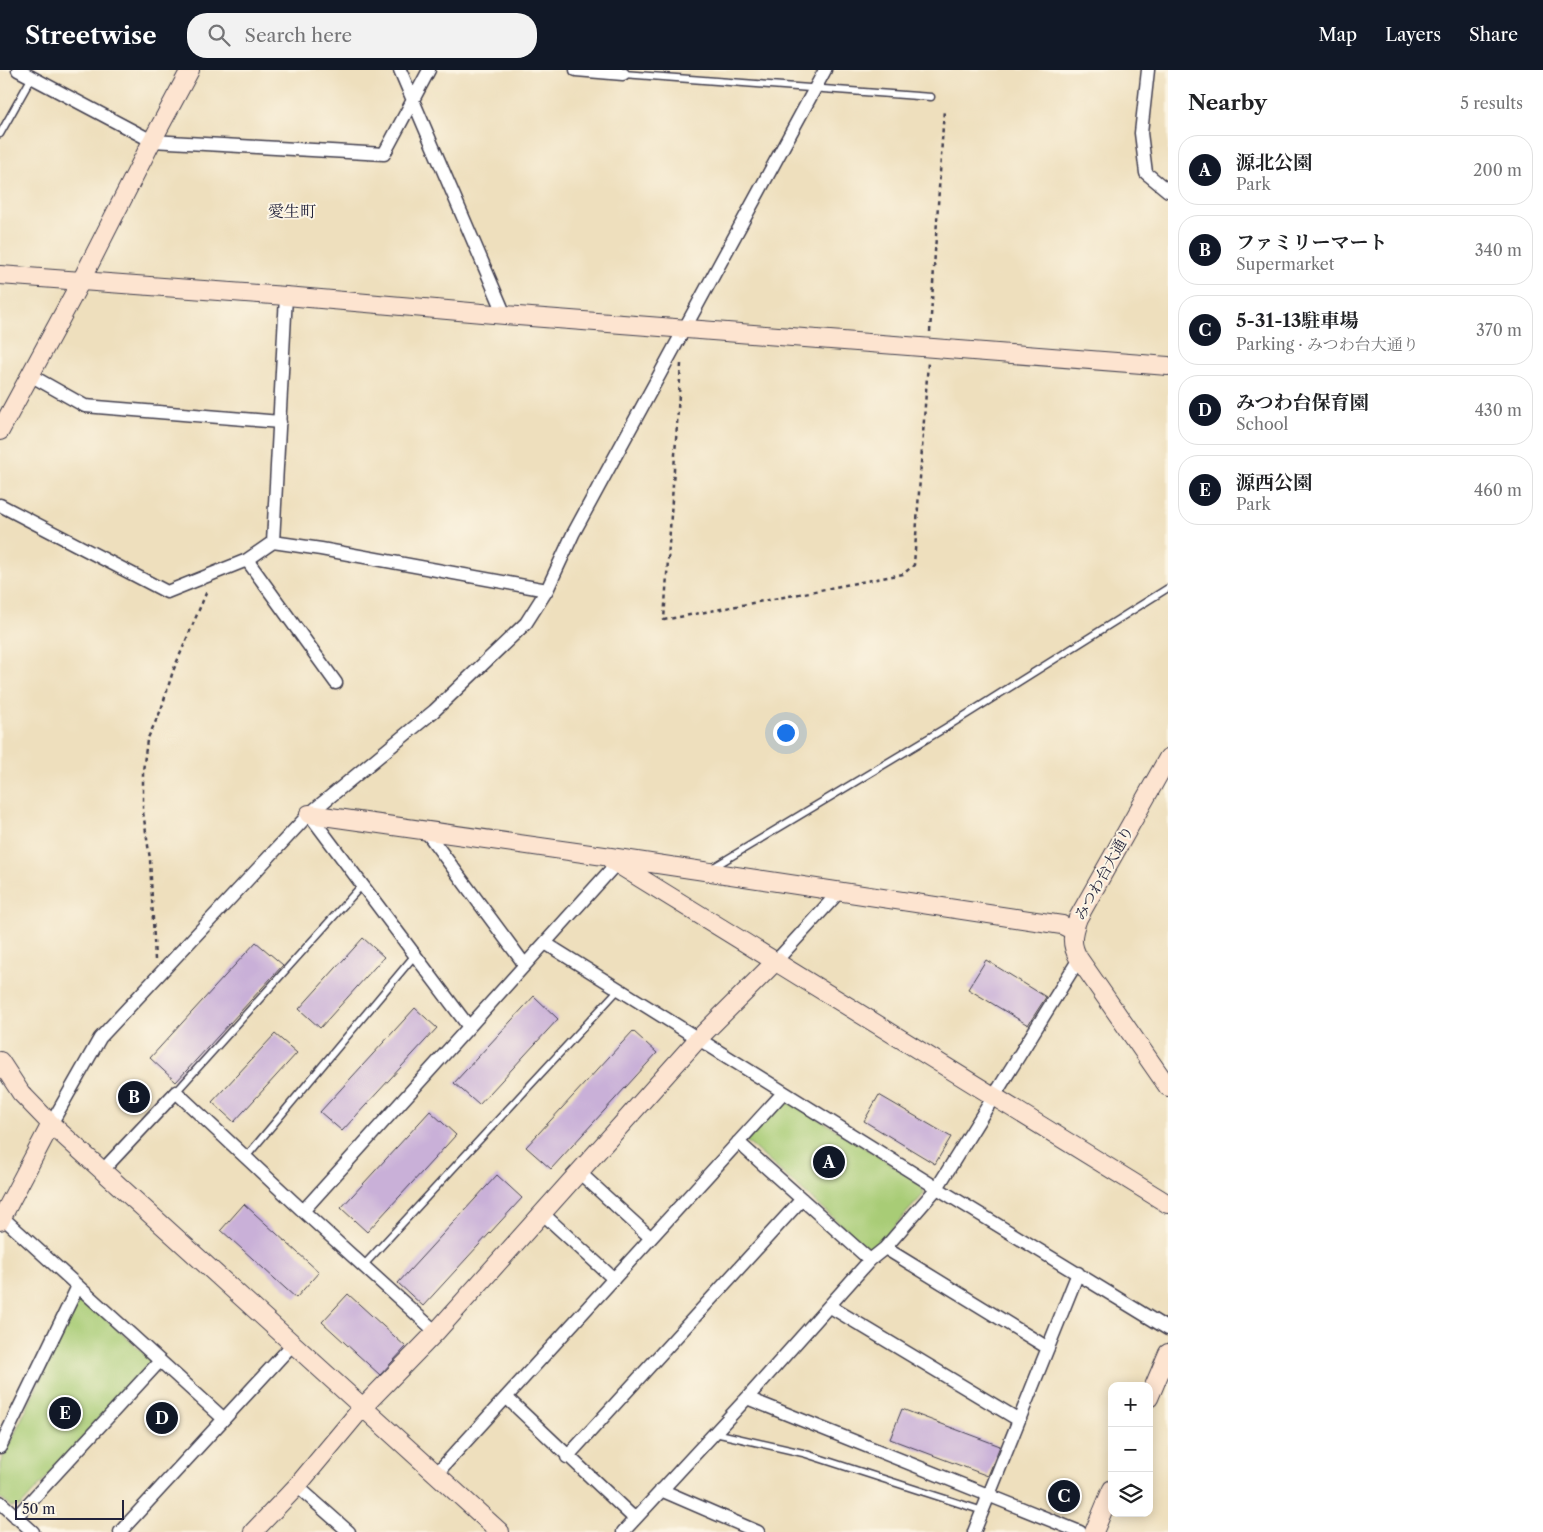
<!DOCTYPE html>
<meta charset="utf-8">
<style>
body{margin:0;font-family:"Libre Caslon Text","Noto Serif JP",serif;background:#f2f2f2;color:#202124}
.controls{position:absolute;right:15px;bottom:15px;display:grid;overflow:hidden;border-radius:10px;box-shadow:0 2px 12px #0003}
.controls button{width:45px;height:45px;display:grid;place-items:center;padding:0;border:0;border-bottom:1px solid #e0e0e0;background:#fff;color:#202124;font:25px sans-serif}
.scale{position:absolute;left:15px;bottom:12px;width:109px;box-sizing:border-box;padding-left:5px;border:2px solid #22223b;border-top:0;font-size:14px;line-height:18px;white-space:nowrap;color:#22223b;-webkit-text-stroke:4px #fcf5e5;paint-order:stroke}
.you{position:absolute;left:785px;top:662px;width:18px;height:18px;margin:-12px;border:4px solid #fff;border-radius:50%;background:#1a73e8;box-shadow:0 0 0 8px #1a73e833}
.badge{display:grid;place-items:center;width:32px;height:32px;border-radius:50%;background:#111827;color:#fff;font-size:16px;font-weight:700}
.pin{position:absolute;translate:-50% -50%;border:2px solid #fff;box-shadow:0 1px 5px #0006}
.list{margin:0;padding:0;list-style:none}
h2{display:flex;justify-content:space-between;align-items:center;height:65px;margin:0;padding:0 20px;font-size:21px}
h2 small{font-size:16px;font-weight:400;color:#757577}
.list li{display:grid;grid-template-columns:32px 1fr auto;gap:15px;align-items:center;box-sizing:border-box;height:70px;margin:0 10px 10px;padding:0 10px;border:1px solid #e0e0e0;border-radius:20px}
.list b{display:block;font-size:19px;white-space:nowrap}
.list p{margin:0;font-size:16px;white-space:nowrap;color:#757577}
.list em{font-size:16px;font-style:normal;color:#757577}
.icon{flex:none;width:28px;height:28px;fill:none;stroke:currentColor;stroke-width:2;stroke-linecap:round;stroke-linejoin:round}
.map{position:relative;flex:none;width:1168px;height:1462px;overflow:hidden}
header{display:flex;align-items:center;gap:30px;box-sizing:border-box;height:70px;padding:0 25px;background:#111827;color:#fff}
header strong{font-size:24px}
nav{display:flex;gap:28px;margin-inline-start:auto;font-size:18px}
.search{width:350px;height:45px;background:#f2f2f2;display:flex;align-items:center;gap:12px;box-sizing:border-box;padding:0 18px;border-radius:20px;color:#757577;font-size:19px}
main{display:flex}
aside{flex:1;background:#fff}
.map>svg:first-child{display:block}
.green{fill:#a8cc76;stroke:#657758}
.building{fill:#c9b0d8}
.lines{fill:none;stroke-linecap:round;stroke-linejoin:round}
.lane-casing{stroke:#413e4e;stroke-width:9}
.street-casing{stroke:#413e4e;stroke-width:15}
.secondary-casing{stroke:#413e4e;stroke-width:20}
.path{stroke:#413e4e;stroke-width:2.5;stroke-dasharray:4 4;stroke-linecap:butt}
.lane{stroke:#fff;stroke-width:6}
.street{stroke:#fff;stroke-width:12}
.secondary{stroke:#fde4d0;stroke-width:18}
.labels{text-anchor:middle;stroke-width:4;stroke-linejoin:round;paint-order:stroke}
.street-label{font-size:15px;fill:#22223b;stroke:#fcf5e5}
.neighbourhood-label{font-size:16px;fill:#22223b;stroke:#fcf5e5}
</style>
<header>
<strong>Streetwise</strong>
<div class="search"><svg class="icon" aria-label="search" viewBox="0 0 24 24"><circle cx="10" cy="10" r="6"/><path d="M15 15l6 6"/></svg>Search here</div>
<nav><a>Map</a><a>Layers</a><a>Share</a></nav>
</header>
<main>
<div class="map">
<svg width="1168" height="1462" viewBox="0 0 1168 1462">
<rect width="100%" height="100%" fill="#fcf5e5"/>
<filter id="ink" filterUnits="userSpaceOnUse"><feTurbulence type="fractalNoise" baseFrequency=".02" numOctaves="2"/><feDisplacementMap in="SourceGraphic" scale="10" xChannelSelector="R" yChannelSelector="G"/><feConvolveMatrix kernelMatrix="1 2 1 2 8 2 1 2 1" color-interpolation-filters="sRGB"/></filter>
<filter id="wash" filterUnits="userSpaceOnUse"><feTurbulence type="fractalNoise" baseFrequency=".0096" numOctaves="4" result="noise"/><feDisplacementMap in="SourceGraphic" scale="20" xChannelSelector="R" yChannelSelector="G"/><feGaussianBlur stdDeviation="1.12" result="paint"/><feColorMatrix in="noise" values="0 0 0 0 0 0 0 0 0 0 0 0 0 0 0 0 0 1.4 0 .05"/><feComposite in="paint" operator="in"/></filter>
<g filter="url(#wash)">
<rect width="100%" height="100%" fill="#eedfbd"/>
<path class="green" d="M 784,1031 L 790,1031 L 921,1113 L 924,1124 L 871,1181 L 746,1071 Z
M 81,1226 L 152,1291 L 21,1436 L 11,1437 L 0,1428 L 0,1394 Z"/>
<g id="blocks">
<path class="building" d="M 363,868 L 384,887 L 320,958 L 299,939 Z
M 256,872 L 283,895 L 176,1012 L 150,988 Z
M 986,890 L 1046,927 L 1028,955 L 968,919 Z
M 534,926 L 558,949 L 479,1035 L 454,1013 Z
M 415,938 L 437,958 L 342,1061 L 320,1042 Z
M 633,961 L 657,983 L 551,1099 L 526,1077 Z
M 275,964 L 297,983 L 234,1052 L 212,1032 Z
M 879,1025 L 951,1067 L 935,1094 L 864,1051 Z
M 430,1041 L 456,1065 L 367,1162 L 341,1138 Z
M 497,1105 L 522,1128 L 423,1236 L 398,1213 Z
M 244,1134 L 319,1202 L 296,1228 L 221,1160 Z
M 348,1224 L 406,1277 L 380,1305 L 322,1252 Z
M 902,1339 L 1000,1376 L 988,1406 L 890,1369 Z"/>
</g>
</g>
<g filter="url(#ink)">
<use href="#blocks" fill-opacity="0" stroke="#413e4e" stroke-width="1"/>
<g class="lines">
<g class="lane-casing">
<path id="lane" d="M 623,4 L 931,27
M 0,64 L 32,7
M 712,798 L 945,658 L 1168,518
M 176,1022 L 363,814
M 246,1087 L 415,885
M 363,1196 L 619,919
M 715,1363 L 803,1383 L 983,1441"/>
</g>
<g class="street-casing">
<path id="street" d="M 18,0 L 152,71 L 384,84 L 429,0
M 400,0 L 505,245
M 576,0 L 623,4
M 1148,0 L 1141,63 L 1146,103 L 1168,121
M 30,305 L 85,336 L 280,352
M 0,435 L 167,522 L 247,490 L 273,472 L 321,479 L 547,520
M 273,472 L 286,226
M 247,490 L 336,613
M 309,744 L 469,957
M 425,760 L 525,895
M 545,873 L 937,1118 L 1168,1259
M 776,891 L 839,822
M 51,1054 L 100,968 L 309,744 L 434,641 L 526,553 L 547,520 L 573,464 L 825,0
M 738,1072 L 870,1190
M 102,1101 L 176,1022 L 303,1141 L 436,1262
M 579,1102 L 651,1168
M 303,1141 L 616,794
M 542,1143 L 614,1209
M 2,1147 L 224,1349
M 885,1178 L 1048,1278
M 829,1236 L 1019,1350
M 506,1327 L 635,1449
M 747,1328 L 1080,1462
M 0,1377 L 78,1216
M 567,1387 L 802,1129
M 437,1403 L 783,1023
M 297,1416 L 349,1462
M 661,1420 L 758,1462
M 0,1432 L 33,1462
M 16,1447 L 160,1291
M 120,1462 L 293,1274
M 623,1462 L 747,1328 L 870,1190 L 885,1178 L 937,1118 L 1079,889
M 974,1462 L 1078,1203"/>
</g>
<g class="secondary-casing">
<path id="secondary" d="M 0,205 L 286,226 L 505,245 L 1168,296
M 0,361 L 81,211 L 152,71 L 190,0
M 1168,688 L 1078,848 C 1072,864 1070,874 1079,889 L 1168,1017
M 309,744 L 604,786 L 1062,855 L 1074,861
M 611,790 L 1168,1134
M 0,991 L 21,1023 L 51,1054 L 500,1462
M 0,1151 L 51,1054
M 1149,1328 L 1168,1283
M 253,1462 L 297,1416 L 362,1338 L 436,1262 L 698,969 L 776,891
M 1094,1462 L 1112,1419"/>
</g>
<path class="path" d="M 930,262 L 944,39
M 681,294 L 664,550 L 903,504 L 914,495 L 928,292
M 155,890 L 150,789 L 143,742 L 143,701 L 147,670 L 161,640 L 173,601 L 207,521"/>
<use href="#lane" class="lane"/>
<use href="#street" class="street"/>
<use href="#secondary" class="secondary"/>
</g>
</g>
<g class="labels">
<g class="street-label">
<text transform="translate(1104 803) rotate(-61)" y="5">みつわ台大通り</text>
</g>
<g class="neighbourhood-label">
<text x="292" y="147">愛生町</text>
</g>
</g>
</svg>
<div class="controls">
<button>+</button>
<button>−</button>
<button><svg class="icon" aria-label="layers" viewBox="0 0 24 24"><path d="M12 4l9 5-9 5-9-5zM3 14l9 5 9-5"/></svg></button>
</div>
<div class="scale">50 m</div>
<div class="you"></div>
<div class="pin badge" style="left:829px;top:1092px">A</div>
<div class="pin badge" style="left:134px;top:1027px">B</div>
<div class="pin badge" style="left:1064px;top:1426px">C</div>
<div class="pin badge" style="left:162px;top:1348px">D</div>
<div class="pin badge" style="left:65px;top:1343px">E</div>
</div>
<aside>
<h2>Nearby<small>5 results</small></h2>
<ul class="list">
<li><span class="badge">A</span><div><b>源北公園</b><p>Park</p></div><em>200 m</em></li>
<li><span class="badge">B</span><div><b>ファミリーマート</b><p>Supermarket</p></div><em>340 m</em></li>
<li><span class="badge">C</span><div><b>5-31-13駐車場</b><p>Parking · みつわ台大通り</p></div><em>370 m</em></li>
<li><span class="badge">D</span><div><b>みつわ台保育園</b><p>School</p></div><em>430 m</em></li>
<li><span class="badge">E</span><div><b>源西公園</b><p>Park</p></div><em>460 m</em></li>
</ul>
</aside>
</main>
